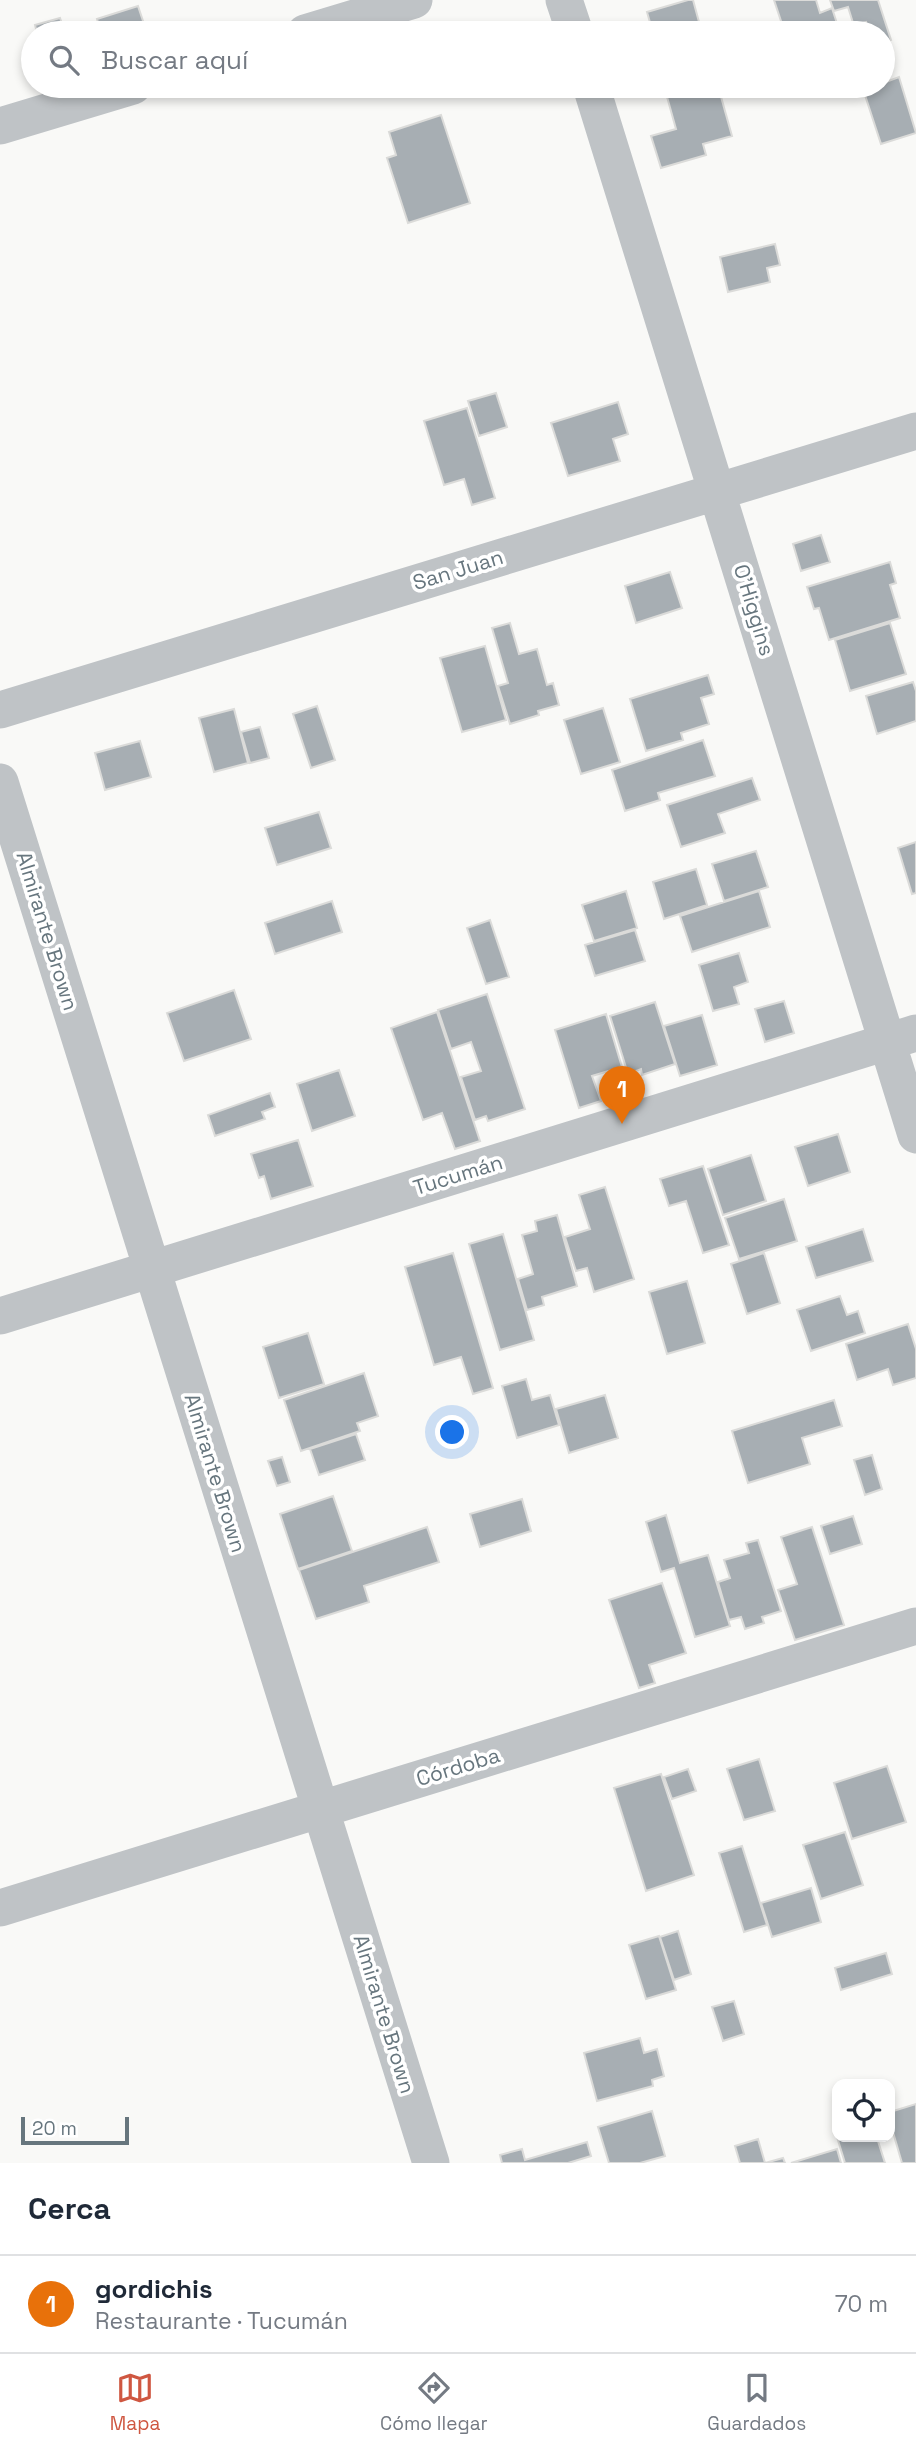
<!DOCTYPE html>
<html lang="es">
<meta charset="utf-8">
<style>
body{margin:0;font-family:"Space Grotesk",sans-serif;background:#f2f2f3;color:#1f2937}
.controls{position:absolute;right:21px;bottom:21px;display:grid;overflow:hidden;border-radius:14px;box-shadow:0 4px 10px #0003}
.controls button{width:63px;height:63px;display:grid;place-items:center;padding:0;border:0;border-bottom:2px solid #e0e1e3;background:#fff;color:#1f2937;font:35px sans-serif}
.scale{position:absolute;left:21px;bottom:18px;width:108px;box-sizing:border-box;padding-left:7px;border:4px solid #67767e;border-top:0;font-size:19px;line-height:24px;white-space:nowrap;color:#67767e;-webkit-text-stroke:5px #fff;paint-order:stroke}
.you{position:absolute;left:453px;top:1433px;width:24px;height:24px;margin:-18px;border:5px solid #fff;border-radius:50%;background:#1a73e8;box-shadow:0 0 0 10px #1a73e833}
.badge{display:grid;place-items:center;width:46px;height:46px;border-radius:50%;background:#cf5741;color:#fff;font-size:23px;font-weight:700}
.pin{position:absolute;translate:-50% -58px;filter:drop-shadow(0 2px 4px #0008)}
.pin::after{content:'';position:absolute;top:37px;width:24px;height:21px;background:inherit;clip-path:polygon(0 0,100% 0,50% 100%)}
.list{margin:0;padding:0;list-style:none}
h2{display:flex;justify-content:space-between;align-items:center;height:91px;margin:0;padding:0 28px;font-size:30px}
h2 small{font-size:23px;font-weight:400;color:#747a83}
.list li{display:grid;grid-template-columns:46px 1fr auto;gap:21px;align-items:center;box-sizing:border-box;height:98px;padding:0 28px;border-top:2px solid #e0e1e3}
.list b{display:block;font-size:26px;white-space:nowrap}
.list p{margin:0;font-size:23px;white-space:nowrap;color:#747a83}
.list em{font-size:23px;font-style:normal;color:#747a83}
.icon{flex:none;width:38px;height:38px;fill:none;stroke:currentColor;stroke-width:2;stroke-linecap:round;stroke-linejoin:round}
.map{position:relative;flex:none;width:916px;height:2163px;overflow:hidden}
.search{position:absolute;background:#fff;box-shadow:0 4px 10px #0003;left:21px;right:21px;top:21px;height:77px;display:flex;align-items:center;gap:18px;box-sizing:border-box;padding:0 24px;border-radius:38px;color:#747a83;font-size:26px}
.sheet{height:189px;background:#fff}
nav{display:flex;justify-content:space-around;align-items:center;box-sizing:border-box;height:98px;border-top:2px solid #e0e1e3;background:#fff;font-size:19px;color:#747a83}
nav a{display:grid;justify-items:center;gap:4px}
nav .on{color:#cf5741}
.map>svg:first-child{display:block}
.building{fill:#a7aeb3;stroke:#dbdbd9;stroke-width:2}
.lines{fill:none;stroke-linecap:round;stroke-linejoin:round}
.minor{stroke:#bfc3c6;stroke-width:37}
.labels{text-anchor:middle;stroke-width:7;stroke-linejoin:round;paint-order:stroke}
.street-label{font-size:21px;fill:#67767e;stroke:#fff}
</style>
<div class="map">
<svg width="916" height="2163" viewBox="0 0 916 2163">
<rect width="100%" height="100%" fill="#f9f9f7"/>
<path class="building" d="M 688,0 L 693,0 L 702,33 L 653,33 L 647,12 Z
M 774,0 L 816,0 L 820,13 L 832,8 L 840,33 L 785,33 Z
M 830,0 L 878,0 L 891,40 L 883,43 L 883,33 L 870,33 L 866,22 L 854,26 L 848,7 L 834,11 Z
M 138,6 L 147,33 L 101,33 L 97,19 Z
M 60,18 L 65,33 L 37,33 L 35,25 Z
M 899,77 L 916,133 L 881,144 L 863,89 L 883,86 L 883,83 Z
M 664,86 L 718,86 L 732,136 L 703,144 L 706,155 L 661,168 L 651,136 L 676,129 Z
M 441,115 L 470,203 L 408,223 L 387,158 L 396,155 L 389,132 Z
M 775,244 L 780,265 L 767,268 L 770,282 L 728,292 L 720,257 Z
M 496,393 L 507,427 L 479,436 L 468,401 Z
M 618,402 L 628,434 L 613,439 L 620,461 L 568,476 L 551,423 Z
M 467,408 L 495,498 L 472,505 L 464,479 L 444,485 L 424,421 Z
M 821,535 L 830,562 L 801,571 L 793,544 Z
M 890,562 L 896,583 L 890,585 L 900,618 L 829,640 L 819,608 L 814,609 L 807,587 Z
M 670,572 L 682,608 L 636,623 L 625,586 Z
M 510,623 L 519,654 L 537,649 L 547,685 L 553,683 L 559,705 L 538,711 L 539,715 L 510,724 L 498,686 L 508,683 L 492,628 Z
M 890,623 L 906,674 L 850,691 L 835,640 Z
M 485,646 L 506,720 L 462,732 L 440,658 Z
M 708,675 L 714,694 L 701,698 L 709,724 L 681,733 L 683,740 L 646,751 L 630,699 Z
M 913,682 L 916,691 L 916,721 L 877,734 L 866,696 Z
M 317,706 L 335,760 L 311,768 L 293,714 Z
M 603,708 L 620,762 L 581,774 L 564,720 Z
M 234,709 L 248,763 L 214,772 L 199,718 Z
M 260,727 L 269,758 L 250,763 L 241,732 Z
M 703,740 L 715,776 L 658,793 L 660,800 L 625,811 L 612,770 Z
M 140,741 L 151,777 L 105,790 L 95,753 Z
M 752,778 L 760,800 L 718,814 L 725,833 L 681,847 L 667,805 Z
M 319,812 L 331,848 L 277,865 L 265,828 Z
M 916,842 L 916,893 L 912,894 L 898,848 Z
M 756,851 L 768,887 L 724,901 L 712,864 Z
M 696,869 L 707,905 L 664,919 L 653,882 Z
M 626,891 L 637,928 L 594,941 L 582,905 Z
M 759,891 L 770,927 L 692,952 L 680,916 Z
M 332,901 L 342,932 L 275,954 L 265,923 Z
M 490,920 L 509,977 L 486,984 L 467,928 Z
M 635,930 L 645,961 L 595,976 L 585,945 Z
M 739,953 L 748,982 L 734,987 L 739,1004 L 713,1011 L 699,965 Z
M 234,990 L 251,1039 L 184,1061 L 167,1013 Z
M 487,994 L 525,1109 L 488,1121 L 486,1116 L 475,1120 L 461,1077 L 481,1071 L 471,1042 L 451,1049 L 438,1010 Z
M 784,1001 L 794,1033 L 765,1042 L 755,1009 Z
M 655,1002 L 675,1064 L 642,1075 L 641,1069 L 628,1074 L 610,1016 Z
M 437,1012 L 480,1141 L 455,1149 L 442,1113 L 423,1120 L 391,1028 Z
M 606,1014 L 622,1067 L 592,1076 L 601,1101 L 579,1108 L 555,1030 Z
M 702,1015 L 717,1065 L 680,1076 L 664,1026 Z
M 339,1070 L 355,1116 L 312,1131 L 297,1084 Z
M 270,1093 L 275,1107 L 262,1112 L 265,1119 L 215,1136 L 208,1115 Z
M 838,1134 L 850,1172 L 808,1186 L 795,1147 Z
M 298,1140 L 313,1186 L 271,1199 L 264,1176 L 259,1178 L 251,1154 Z
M 751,1155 L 766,1201 L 723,1215 L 708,1169 Z
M 703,1166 L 729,1245 L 703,1253 L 686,1201 L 669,1206 L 660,1179 Z
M 605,1187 L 634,1279 L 594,1292 L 587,1268 L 576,1271 L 565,1237 L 590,1229 L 579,1195 Z
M 784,1199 L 797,1241 L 739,1259 L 725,1218 Z
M 557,1215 L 577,1286 L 542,1297 L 544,1305 L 527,1310 L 518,1279 L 533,1274 L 522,1235 L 537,1231 L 535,1221 Z
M 863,1229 L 873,1261 L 816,1278 L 806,1247 Z
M 503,1234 L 534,1340 L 500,1350 L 469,1244 Z
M 453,1253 L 493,1388 L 473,1394 L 461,1357 L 434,1365 L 405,1267 Z
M 764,1253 L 780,1303 L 747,1314 L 731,1264 Z
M 687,1281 L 705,1343 L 667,1354 L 649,1292 Z
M 840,1296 L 847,1315 L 858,1311 L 865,1333 L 811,1351 L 797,1310 Z
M 908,1324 L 916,1349 L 916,1378 L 893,1385 L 888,1369 L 857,1380 L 846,1344 Z
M 308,1333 L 324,1384 L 279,1398 L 263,1347 Z
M 364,1373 L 378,1416 L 357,1423 L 360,1431 L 301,1451 L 284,1400 Z
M 526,1379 L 532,1400 L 550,1395 L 559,1425 L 517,1438 L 502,1386 Z
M 605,1395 L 618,1438 L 569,1453 L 556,1409 Z
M 834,1400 L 842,1426 L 802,1438 L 810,1464 L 748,1483 L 732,1431 Z
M 356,1434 L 365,1460 L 319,1475 L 310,1449 Z
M 872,1455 L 882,1489 L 865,1495 L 854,1460 Z
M 282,1457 L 290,1482 L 277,1486 L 268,1461 Z
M 333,1496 L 352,1551 L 298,1569 L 280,1514 Z
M 522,1499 L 531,1531 L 480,1547 L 470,1514 Z
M 666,1515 L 680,1563 L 708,1555 L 730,1626 L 695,1637 L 674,1568 L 661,1572 L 646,1522 Z
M 853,1516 L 862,1544 L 830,1554 L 821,1526 Z
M 427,1527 L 439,1562 L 364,1586 L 369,1602 L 316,1619 L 299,1570 Z
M 812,1527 L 844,1625 L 795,1640 L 778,1590 L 797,1584 L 781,1537 Z
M 758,1540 L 781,1611 L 762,1617 L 764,1623 L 745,1629 L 741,1617 L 729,1620 L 718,1582 L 730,1578 L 724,1560 L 749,1553 L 746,1543 Z
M 662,1583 L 686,1653 L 649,1665 L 655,1683 L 639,1688 L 609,1600 Z
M 759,1759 L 775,1811 L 744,1820 L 727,1769 Z
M 887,1766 L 906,1822 L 852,1839 L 834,1783 Z
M 688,1769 L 696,1791 L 672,1799 L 664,1777 Z
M 661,1774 L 694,1875 L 646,1891 L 614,1788 Z
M 845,1832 L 863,1885 L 821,1899 L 803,1845 Z
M 742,1846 L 767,1925 L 744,1932 L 719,1853 Z
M 811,1888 L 821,1922 L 772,1937 L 761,1903 Z
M 678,1931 L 691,1974 L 674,1980 L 660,1937 Z
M 659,1936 L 676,1990 L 646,1999 L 629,1945 Z
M 886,1953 L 892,1974 L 841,1990 L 835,1968 Z
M 734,2001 L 744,2034 L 723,2041 L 712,2007 Z
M 640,2038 L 644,2053 L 657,2049 L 664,2076 L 652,2080 L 653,2086 L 597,2101 L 584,2053 Z
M 916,2104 L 916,2163 L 902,2163 L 890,2122 L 890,2112 Z
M 652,2111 L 665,2156 L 640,2163 L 609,2163 L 598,2127 Z
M 837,2137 L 886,2137 L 878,2141 L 885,2163 L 845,2163 Z
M 758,2139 L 765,2163 L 783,2158 L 785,2163 L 740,2163 L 735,2146 Z
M 587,2142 L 591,2156 L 568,2163 L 502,2163 L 500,2155 L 522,2149 L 525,2160 Z
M 837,2149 L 841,2163 L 791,2163 Z"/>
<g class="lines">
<path class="minor" d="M 564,0 L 575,33
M 305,33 L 414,0
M 591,86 L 916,1135
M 0,126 L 133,86
M 0,710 L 916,431
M 0,782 L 431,2163
M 0,1316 L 916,1033
M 0,1908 L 916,1626"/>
</g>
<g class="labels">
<g class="street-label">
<text transform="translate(458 570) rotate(-17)" y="7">San Juan</text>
<text transform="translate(754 610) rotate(73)" y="7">O'Higgins</text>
<text transform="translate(47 931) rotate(73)" y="7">Almirante Brown</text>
<text transform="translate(458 1175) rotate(-17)" y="7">Tucumán</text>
<text transform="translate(215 1473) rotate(73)" y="7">Almirante Brown</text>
<text transform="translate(458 1767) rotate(-17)" y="7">Córdoba</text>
<text transform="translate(384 2014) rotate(73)" y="7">Almirante Brown</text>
</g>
</g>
</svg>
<div class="controls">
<button><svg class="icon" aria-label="locate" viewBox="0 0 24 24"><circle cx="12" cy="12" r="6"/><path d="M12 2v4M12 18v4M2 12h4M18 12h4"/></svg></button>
</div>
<div class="scale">20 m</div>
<div class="you"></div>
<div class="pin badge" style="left:622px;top:1124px;background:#e8710a">1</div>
<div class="search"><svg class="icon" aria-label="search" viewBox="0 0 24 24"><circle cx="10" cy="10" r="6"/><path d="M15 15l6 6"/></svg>Buscar aquí</div>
</div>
<section class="sheet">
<h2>Cerca<small></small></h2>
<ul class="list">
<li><span class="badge" style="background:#e8710a">1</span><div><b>gordichis</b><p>Restaurante · Tucumán</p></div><em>70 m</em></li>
</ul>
</section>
<nav>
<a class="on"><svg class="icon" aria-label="map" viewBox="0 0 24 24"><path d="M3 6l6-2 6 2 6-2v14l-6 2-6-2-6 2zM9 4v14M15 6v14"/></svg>Mapa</a>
<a><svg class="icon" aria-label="directions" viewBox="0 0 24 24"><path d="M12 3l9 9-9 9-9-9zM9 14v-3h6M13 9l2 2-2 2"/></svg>Cómo llegar</a>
<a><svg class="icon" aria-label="saved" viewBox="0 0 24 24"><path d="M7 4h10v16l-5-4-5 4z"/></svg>Guardados</a>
</nav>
